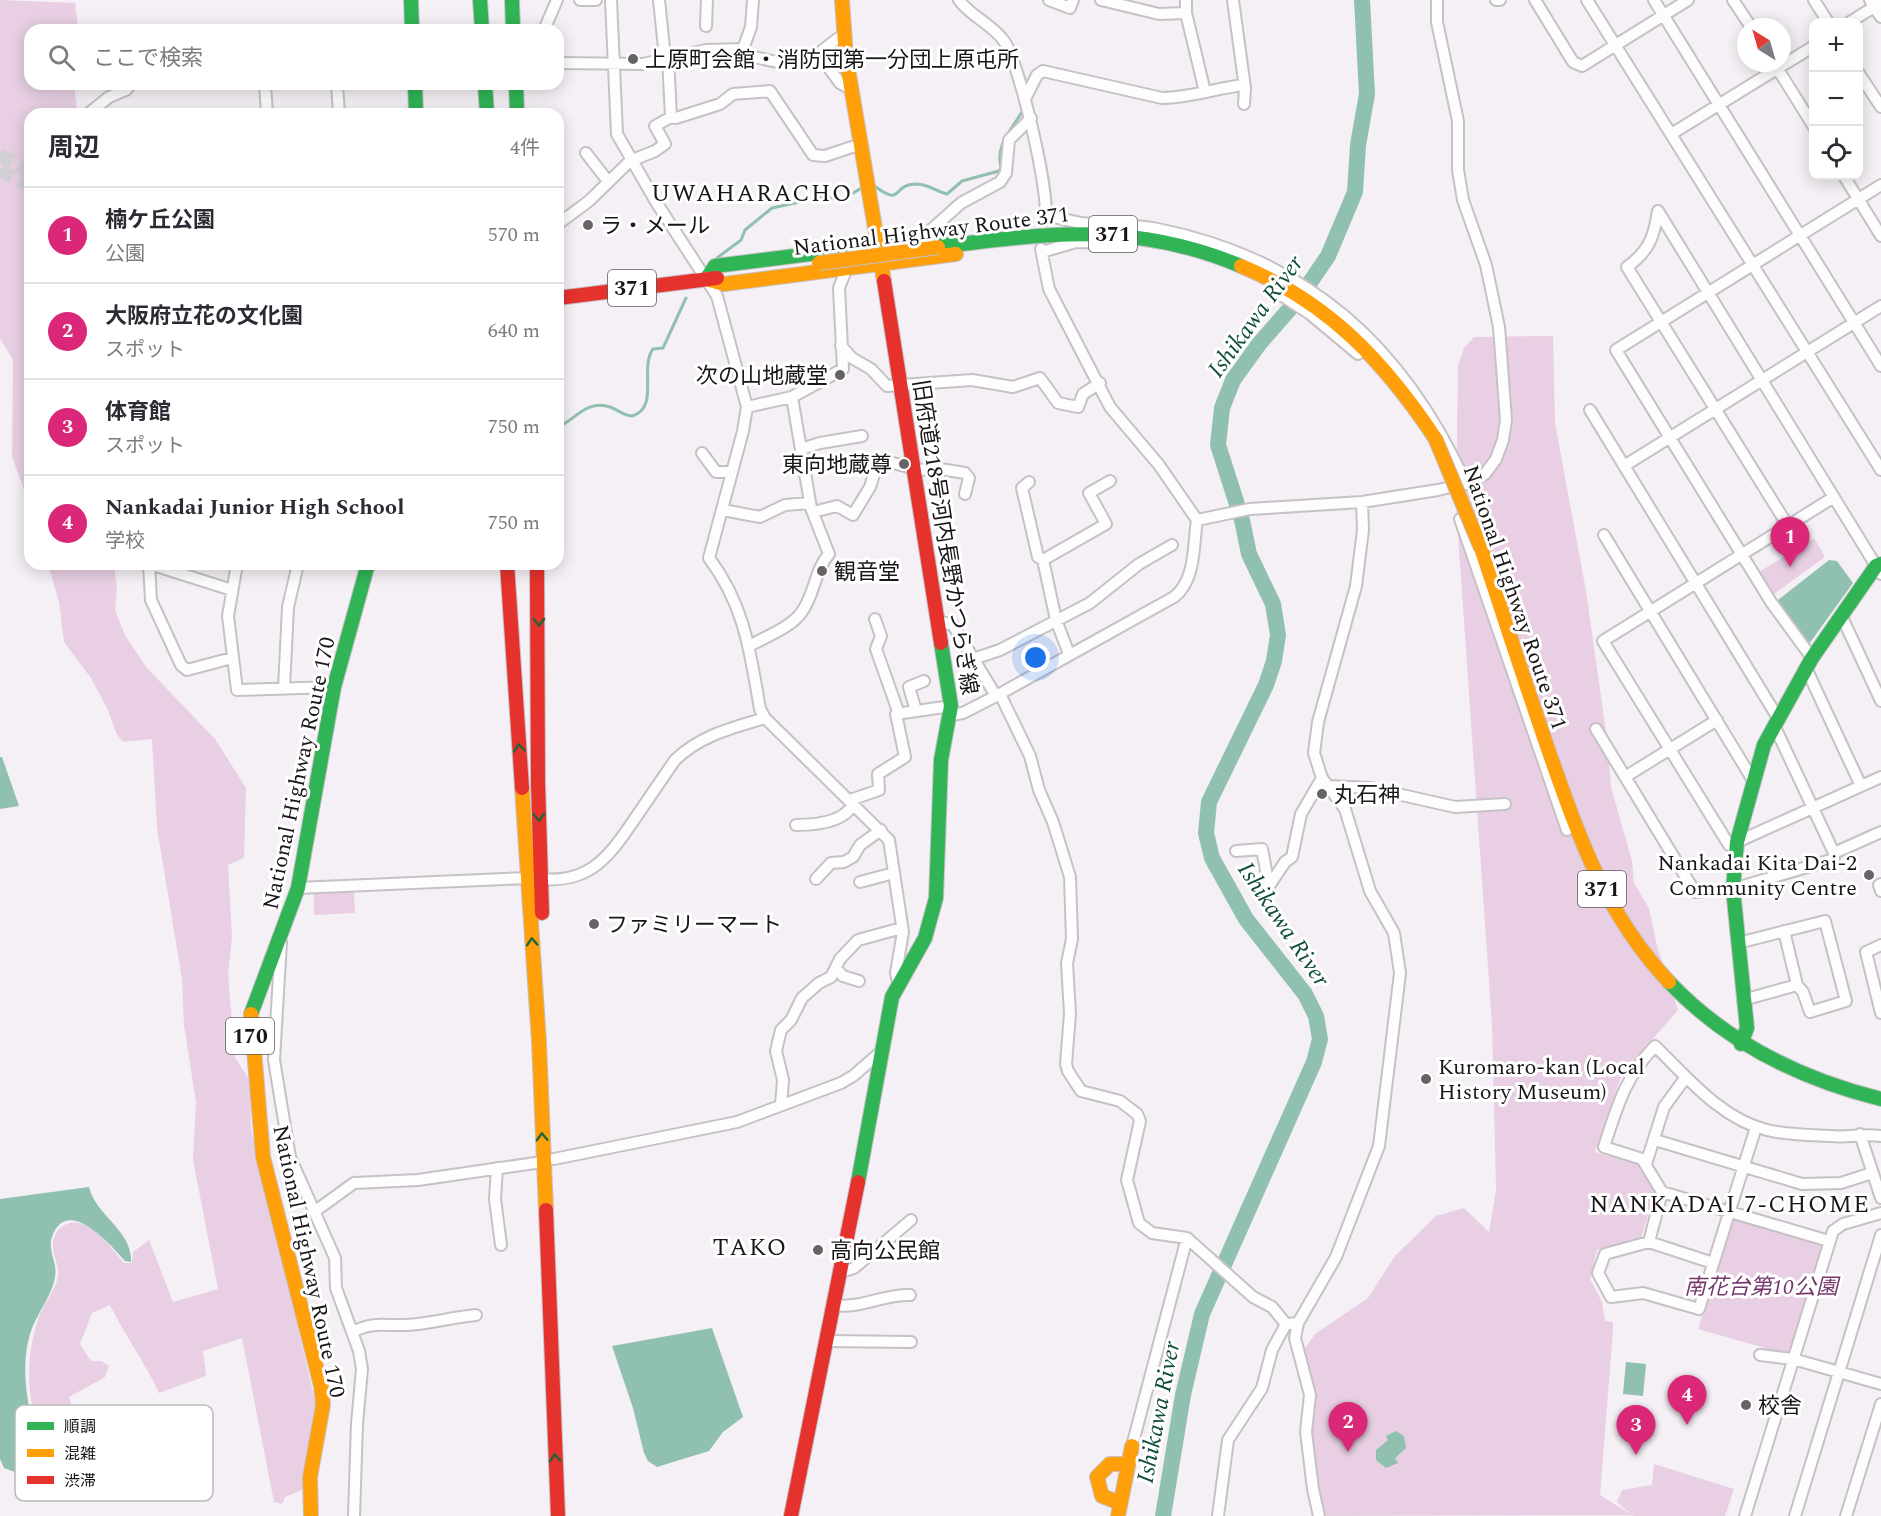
<!DOCTYPE html>
<html lang="ja">
<meta charset="utf-8">
<style>
body{margin:0;font-family:Spectral,"Noto Sans JP",serif;background:#f7f7f7;color:#2b2b33}
.controls{position:absolute;right:18px;top:18px;display:grid;overflow:hidden;border-radius:12px;box-shadow:0 3px 15px #0003}
.controls button{width:54px;height:54px;display:grid;place-items:center;padding:0;border:0;border-bottom:2px solid #e1e1e2;background:#fff;color:#2b2b33;font:30px sans-serif}
.compass{position:absolute;left:1737px;top:18px;width:54px;height:54px;border-radius:50%;background:#fff;box-shadow:0 3px 15px #0003;rotate:323deg}
.you{position:absolute;left:1036px;top:658px;width:21px;height:21px;margin:-15px;border:4px solid #fff;border-radius:50%;background:#1a73e8;box-shadow:0 0 0 9px #1a73e833}
.badge{display:grid;place-items:center;width:39px;height:39px;border-radius:50%;background:#db2777;color:#fff;font-size:20px;font-weight:700}
.pin{position:absolute;translate:-50% -50px;filter:drop-shadow(0 2px 3px #0008)}
.pin::after{content:'';position:absolute;top:32px;width:21px;height:18px;background:inherit;clip-path:polygon(0 0,100% 0,50% 100%)}
.list{margin:0;padding:0;list-style:none}
h2{display:flex;justify-content:space-between;align-items:center;height:78px;margin:0;padding:0 24px;font-size:26px}
h2 small{font-size:20px;font-weight:400;color:#7c7c81}
.list li{display:grid;grid-template-columns:39px 1fr auto;gap:18px;align-items:center;box-sizing:border-box;height:96px;padding:0 24px;border-top:2px solid #e1e1e2}
.list b{display:block;font-size:22px;white-space:nowrap}
.list p{margin:0;font-size:20px;white-space:nowrap;color:#7c7c81}
.list em{font-size:20px;font-style:normal;color:#7c7c81}
.icon{flex:none;width:33px;height:33px;fill:none;stroke:currentColor;stroke-width:2;stroke-linecap:round;stroke-linejoin:round}
.map{position:relative;flex:none;width:1881px;height:1516px;overflow:hidden}
.search{position:absolute;background:#fff;box-shadow:0 3px 15px #0003;left:24px;top:24px;width:540px;height:66px;display:flex;align-items:center;gap:15px;box-sizing:border-box;padding:0 21px;border-radius:18px;color:#7c7c81;font-size:22px}
.panel{position:absolute;background:#fff;box-shadow:0 3px 15px #0003;left:24px;top:108px;width:540px;height:462px;border-radius:18px}
.map>svg:first-child{display:block}
.green{fill:#e8cfe3}
.water{fill:#90c0b0}
.lines{fill:none;stroke-linecap:round;stroke-linejoin:round}
.stream{stroke:#90c0b0;stroke-width:3}
.river{stroke:#90c0b0;stroke-width:16}
.secondary-tunnel{stroke:#d4cfd4;stroke-width:14;stroke-dasharray:14 7;stroke-linecap:butt}
.street-casing{stroke:#c6c1c5;stroke-width:14}
.fast-casing{stroke:#c6c1c5;stroke-width:16}
.slow-casing{stroke:#c6c1c5;stroke-width:16}
.jam-casing{stroke:#c6c1c5;stroke-width:16}
.street{stroke:#fefdfe;stroke-width:10}
.fast{stroke:#30b455;stroke-width:14}
.slow{stroke:#ff9f0a;stroke-width:14}
.jam{stroke:#e5322d;stroke-width:14}
.slow-bridge-casing{stroke:#c6c1c5;stroke-width:16;stroke-linecap:butt}
.slow-bridge{stroke:#ff9f0a;stroke-width:14}
.oneway{stroke:#246436}
.poi-dot{fill:#666265;stroke:#fff;stroke-width:2}
.labels{text-anchor:middle;stroke-width:6;stroke-linejoin:round;paint-order:stroke}
.shield{fill:#fff;stroke:#5e5b5d;stroke-width:1.5}
.shield-label{font-size:21px;font-weight:bold;fill:#191518}
.poi-label{font-size:22px;fill:#191518;stroke:#fff;text-anchor:start}
.street-label{font-size:22px;fill:#191518;stroke:#fff}
.park-label{font-size:22px;font-style:italic;fill:#75386c;stroke:#fff}
.neighbourhood-label{font-size:24px;letter-spacing:1.5px;fill:#191518;stroke:#fff}
.water-label{font-size:24px;font-style:italic;fill:#104c3a;stroke:#fff}
.key{fill:#fff;stroke:#bab9ba;stroke-width:1.5}
.key-label{font-size:16px;fill:#191518}
</style>
<div class="map">
<svg width="1881" height="1516" viewBox="0 0 1881 1516">
<rect width="100%" height="100%" fill="#f5f0f5"/>
<path class="green" d="M 0,0 L 75,3 L 78,27 L 76,30 L 30,30 L 30,84 L 74,84 L 77,110 L 82,114 L 30,114 L 30,507 L 12,456 L 13,360 L 0,338 Z
M 1553,336 L 1555,423 L 1586,591 L 1607,739 L 1611,787 L 1632,861 L 1634,883 L 1649,908 L 1657,946 L 1678,1010 L 1622,1074 L 1595,1152 L 1639,1165 L 1655,1193 L 1641,1238 L 1597,1250 L 1590,1279 L 1602,1302 L 1605,1321 L 1613,1322 L 1613,1330 L 1600,1495 L 1632,1515 L 1325,1516 L 1319,1498 L 1303,1351 L 1315,1334 L 1368,1298 L 1395,1256 L 1436,1216 L 1464,1208 L 1489,1232 L 1496,1190 L 1492,1025 L 1456,506 L 1458,365 L 1464,348 L 1474,337 Z
M 1814,538 L 1825,557 L 1770,597 L 1756,574 Z
M 48,564 L 114,564 L 117,590 L 115,610 L 125,635 L 146,667 L 215,739 L 246,788 L 244,858 L 228,865 L 232,937 L 228,974 L 235,1058 L 250,1080 L 251,1129 L 317,1409 L 304,1489 L 285,1497 L 282,1504 L 274,1502 L 242,1338 L 203,1351 L 206,1376 L 159,1393 C 145,1362 125,1336 110,1305 L 92,1313 L 80,1344 L 91,1361 L 101,1361 L 109,1366 L 105,1377 L 69,1397 L 73,1410 L 39,1431 C 26,1393 26,1357 38,1319 C 43,1305 55,1291 58,1277 C 60,1265 51,1253 53,1241 C 55,1233 59,1227 67,1224 C 89,1215 111,1248 124,1263 L 132,1263 L 133,1252 L 149,1240 L 173,1302 L 218,1289 L 193,1160 L 196,1102 L 184,1025 L 182,979 L 157,828 L 152,739 L 123,742 L 116,733 L 108,710 L 91,678 L 64,642 L 59,602 Z
M 354,892 L 355,913 L 314,915 L 314,894 Z
M 1733,1219 L 1820,1242 L 1823,1248 L 1790,1355 L 1698,1329 Z
M 1654,1464 L 1734,1489 L 1725,1516 L 1633,1516 L 1617,1502 L 1622,1490 L 1652,1485 Z"/>
<path class="water" d="M 1829,560 L 1837,561 L 1853,583 L 1809,644 L 1804,642 L 1778,600 Z
M 0,757 L 2,757 L 19,806 L 0,809 Z
M 89,1187 C 96,1216 133,1231 131,1262 L 125,1261 C 111,1245 67,1194 52,1237 C 47,1250 58,1263 55,1277 C 52,1296 37,1313 31,1331 C 17,1372 31,1431 49,1468 L 48,1479 L 42,1482 L 4,1468 L 0,1459 L 0,1199 Z
M 712,1328 L 743,1417 L 723,1432 L 709,1451 L 657,1467 L 648,1461 L 644,1453 L 633,1408 L 612,1346 Z
M 1626,1362 L 1646,1364 L 1643,1396 L 1623,1394 Z
M 1396,1431 L 1404,1436 L 1406,1448 L 1395,1458 L 1398,1463 L 1386,1468 L 1376,1460 L 1376,1450 L 1388,1440 L 1386,1436 Z"/>
<g class="lines">
<path class="stream" d="M 873,185 C 904,208 891,185 915,184 C 929,184 935,191 947,194 L 962,181 L 999,171 L 1001,168 C 995,142 1013,130 1024,108
M 717,258 L 741,240 L 745,230 L 772,208 L 822,197 L 842,200 L 863,187
M 558,427 C 574,421 586,399 610,407 C 618,410 623,415 632,416 C 660,408 639,368 653,349 L 663,348 L 686,298"/>
<path class="river" d="M 1163,1516 L 1183,1395 L 1202,1314 L 1314,1062 L 1320,1039 L 1316,1016 L 1305,994 L 1246,919 L 1212,858 L 1206,833 L 1209,802 L 1266,685 L 1274,661 L 1278,635 L 1273,604 L 1249,554 L 1242,520 L 1218,445 L 1222,408 L 1233,380 L 1259,344 L 1300,297 L 1328,256 L 1355,192 L 1358,145 L 1367,94 L 1362,0"/>
<path class="secondary-tunnel" d="M 0,155 L 30,170
M 0,171 L 30,185"/>
<g class="street-casing">
<path id="street" d="M 580,0 L 596,0
M 611,0 L 617,134 L 656,202 L 717,296 L 747,407 L 743,431 L 709,558 C 745,606 750,652 760,709 L 765,718 L 889,840 L 903,932 L 896,973 L 898,982
M 659,0 L 665,58
M 959,0 C 970,16 992,24 1004,41 C 1019,62 1051,196 1045,220
M 1049,0 L 1070,8 L 1073,0
M 1101,0 L 1159,14 L 1186,13
M 1186,0 L 1186,13 L 1205,92
M 1233,0 L 1245,88 L 1244,104
M 1496,0 L 1500,0
M 1535,0 L 1573,62 L 1582,66 L 1688,0
M 1587,0 L 1881,470
M 1654,0 L 1881,366
M 1733,0 L 1751,27
M 1814,0 L 1828,22
M 1881,3 L 1874,7 L 1881,17
M 1850,22 L 1874,7 L 1870,0
M 706,26 L 707,0
M 544,30 L 557,0
M 818,53 L 840,83 L 851,89
M 733,54 C 757,54 785,70 809,60 C 821,54 831,41 844,35
M 668,57 L 671,117
M 558,63 L 643,64 L 706,50 L 743,49 L 751,27 L 753,0
M 1774,63 L 1814,127
M 1858,72 L 1881,107
M 265,84 L 267,114
M 337,84 L 339,114
M 1026,97 L 1037,75 L 1043,71 L 1162,98 C 1190,98 1216,88 1244,85
M 88,114 L 109,97 L 126,90 L 131,84
M 1673,133 L 1814,46
M 586,153 L 607,180
M 1844,176 L 1881,236
M 1046,216 C 1058,217 1069,221 1081,223 C 1107,226 1133,224 1158,229 C 1309,260 1403,346 1466,484
M 558,224 L 589,201 L 630,161 L 655,151 L 665,144 L 655,126 L 671,117 L 676,118 L 720,104 L 733,94 L 770,91 L 813,155 L 825,156 L 861,144
M 922,238 L 961,203 L 1000,182 L 1006,173 L 1009,140 L 1031,118
M 1042,252 L 1076,242 L 1115,243
M 1278,293 L 1310,314 L 1358,354
M 841,346 L 852,358 L 871,369 L 887,386 L 972,380 L 1013,387 L 1040,378 L 1058,403 L 1078,407 L 1083,394 L 1100,383
M 747,407 L 792,397 L 843,369 L 839,288 L 846,270
M 1590,410 L 1778,718
M 801,449 L 820,443 L 862,436
M 702,453 L 716,472 L 732,472
M 1624,466 L 1881,306
M 1029,482 L 1022,488 L 1038,557 L 1043,560
M 723,510 L 760,517 L 785,505 L 810,503
M 813,512 L 837,506 L 853,515 L 870,487 L 878,462 L 889,462 L 920,470 L 934,468 L 965,473 L 969,478 L 965,494
M 1460,519 L 1567,830
M 1197,520 L 1250,509 L 1362,502 L 1438,490 L 1471,482 L 1485,474 L 1496,459 L 1503,440 L 1506,420 L 1499,327 L 1486,265 L 1463,200 L 1458,170 L 1458,121 L 1437,22 L 1437,0
M 1788,526 L 1627,267 C 1649,251 1654,237 1658,211 L 1881,574
M 1604,535 L 1754,782
M 149,564 L 151,600 L 181,665 L 187,670 L 232,658
M 150,564 L 232,590
M 237,564 L 228,616 L 237,690 L 334,687
M 1841,615 L 1881,701
M 875,619 L 881,636 L 876,649 L 899,714
M 938,621 L 953,625 L 996,696
M 749,646 C 765,637 790,628 801,613 C 815,595 814,571 829,554 L 811,508 L 792,397
M 1069,654 L 1056,620 L 1043,560 L 1106,524 L 1089,493 L 1110,481
M 976,658 L 1000,650 L 1090,603 L 1139,564 L 1172,545
M 1812,658 L 1771,602 L 1616,350 L 1881,185
M 1806,668 L 1861,786
M 284,688 L 288,607 L 298,564
M 1000,694 L 1030,756 L 1039,790 L 1053,822 L 1070,877 L 1072,939 L 1067,963 L 1070,1014 L 1066,1064 L 1068,1071 L 1081,1091 L 1120,1101 L 1137,1114 L 1140,1121 L 1127,1180 L 1139,1223 L 1152,1233 L 1187,1238 L 1253,1297 L 1272,1307 L 1286,1324 L 1298,1323
M 916,711 L 909,687 L 924,681
M 951,715 L 963,713 L 996,696 L 1174,597 C 1196,580 1193,546 1197,520 L 1159,465 L 1110,407 L 1049,289 L 1041,249
M 1596,729 L 1695,892 L 1733,889 L 1834,859 L 1834,853 L 1774,725
M 1625,777 L 1717,720
M 1328,786 L 1371,788 L 1455,807 L 1505,804
M 850,800 L 879,790 L 878,774 L 905,757 L 896,714 L 951,706
M 796,825 C 814,825 844,823 853,804
M 1737,842 L 1881,777
M 1736,849 L 1729,845 L 1603,641 L 1834,497
M 1236,851 L 1262,849 L 1269,886 L 1285,862 L 1292,857 L 1301,814 L 1322,778
M 1834,853 L 1881,832
M 816,879 L 831,863 L 844,862 L 853,857 L 860,845 L 881,830
M 860,882 L 894,873
M 1881,884 L 1879,885 L 1881,891
M 298,888 L 528,878 C 587,886 605,863 636,817 C 649,798 662,779 675,760 C 701,735 732,728 765,718
M 1784,931 L 1797,985
M 281,942 L 274,1060 L 290,1157 L 335,1258 L 336,1288 L 359,1351 L 362,1369 L 357,1424 L 354,1516
M 1738,943 L 1825,921 L 1846,1001 L 1810,1012 L 1803,992 L 1797,985 L 1743,1000
M 1881,945 L 1866,952 L 1881,1013
M 836,969 L 843,976 L 859,981
M 781,1105 L 783,1080 L 776,1051 L 781,1030 L 791,1020 L 802,998 L 819,983 L 831,977 L 840,959 L 858,940 L 902,928
M 1860,1134 L 1881,1198
M 1655,1140 L 1802,1184 L 1841,1183 L 1872,1173
M 554,1159 L 737,1122 L 841,1083 L 853,1076 L 883,1050
M 1646,1164 L 1664,1107 L 1686,1077
M 497,1168 L 495,1199 L 501,1245
M 1662,1192 L 1829,1241
M 314,1212 L 354,1183 L 418,1180 L 542,1162
M 1649,1242 L 1662,1192 L 1642,1159 L 1604,1147 C 1617,1107 1625,1077 1655,1046 C 1687,1077 1721,1119 1767,1130 C 1787,1135 1810,1135 1831,1136 C 1848,1138 1864,1133 1881,1136
M 1713,1263 L 1649,1242 L 1605,1254 L 1598,1273 L 1611,1297 L 1643,1293 L 1699,1309 L 1756,1127
M 841,1272 L 854,1268 L 911,1220
M 835,1305 C 861,1309 883,1294 910,1295
M 352,1332 C 375,1321 383,1326 406,1325 C 430,1324 452,1317 476,1315
M 827,1341 L 911,1342
M 1760,1355 L 1793,1359 L 1881,1384
M 1132,1446 L 1187,1238
M 1218,1516 L 1228,1440 L 1262,1388 L 1272,1350 L 1286,1324
M 1319,1516 L 1313,1489 L 1306,1432 L 1310,1395 L 1295,1338 L 1298,1323 L 1336,1257 L 1379,1146 L 1400,973 L 1394,933 L 1370,891 L 1345,809 L 1322,778 L 1314,753 L 1318,722 L 1356,586 L 1363,530 L 1362,502
M 1745,1516 L 1833,1231 L 1843,1224 L 1881,1213
M 1795,1516 L 1881,1235
M 1846,1516 L 1881,1404"/>
</g>
<g class="fast-casing">
<path id="fast" d="M 411,0 L 412,30
M 480,0 L 482,30
M 512,0 L 513,30
M 415,84 L 416,114
M 485,84 L 487,114
M 516,84 L 517,114
M 938,247 C 1048,233 1135,221 1241,266
M 706,279 L 715,266 L 953,236
M 1669,982 C 1727,1043 1800,1079 1881,1099
M 251,1014 L 298,888 L 334,687 L 368,564
M 1741,1044 L 1747,1028 L 1733,889 L 1737,842 L 1764,745 L 1812,658 L 1876,566 L 1881,564
M 858,1182 L 892,997 L 925,938 L 936,898 L 941,760 L 951,706 L 941,643"/>
</g>
<g class="slow-casing">
<path id="slow" d="M 842,0 L 846,57 L 884,281
M 1241,266 C 1328,302 1384,361 1435,438
M 706,279 L 724,284 L 956,254
M 1481,548 C 1504,617 1526,686 1550,755 C 1580,840 1606,915 1669,982
M 522,788 L 539,1042 L 546,1210
M 251,1014 L 263,1157 L 321,1386 L 323,1405 L 310,1477 L 311,1516
M 1120,1503 L 1102,1496 L 1097,1477 L 1110,1464 L 1128,1464
M 1118,1516 L 1132,1446"/>
</g>
<g class="jam-casing">
<path id="jam" d="M 884,281 L 941,643
M 558,298 L 717,278
M 507,564 L 522,788
M 537,564 L 538,783 L 542,913
M 546,1210 L 558,1516
M 791,1516 L 858,1182"/>
</g>
<use href="#street" class="street"/>
<use href="#fast" class="fast"/>
<use href="#slow" class="slow"/>
<use href="#jam" class="jam"/>
<g class="slow-bridge-casing">
<path id="slow-bridge" d="M 819,263 L 938,247
M 1435,438 L 1481,548"/>
</g>
<use href="#slow-bridge" class="slow-bridge"/>
</g>
<defs><path id="oneway-chevron" d="M-2-3.5L2.5 0L-2 3.5" fill="none" stroke-width="1.6" stroke-linecap="round" stroke-linejoin="round" transform="scale(1.5)"/></defs>
<g class="oneway">
<use href="#oneway-chevron" transform="translate(539 622) rotate(89)"/>
<use href="#oneway-chevron" transform="translate(519 748) rotate(-96)"/>
<use href="#oneway-chevron" transform="translate(539 817) rotate(88)"/>
<use href="#oneway-chevron" transform="translate(532 942) rotate(-94)"/>
<use href="#oneway-chevron" transform="translate(542 1137) rotate(-92)"/>
<use href="#oneway-chevron" transform="translate(555 1458) rotate(-92)"/>
</g>
<g class="poi-dot">
<circle cx="633" cy="59" r="6"/>
<circle cx="588" cy="225" r="6"/>
<circle cx="840" cy="375" r="6"/>
<circle cx="904" cy="464" r="6"/>
<circle cx="822" cy="571" r="6"/>
<circle cx="1322" cy="794" r="6"/>
<circle cx="1869" cy="875" r="6"/>
<circle cx="594" cy="924" r="6"/>
<circle cx="1426" cy="1079" r="6"/>
<circle cx="818" cy="1250" r="6"/>
<circle cx="1746" cy="1405" r="6"/>
</g>
<g class="labels">
<g class="shield">
<rect x="1089" y="216" width="48" height="36" rx="4.5"/>
<rect x="608" y="270" width="48" height="36" rx="4.5"/>
<rect x="1578" y="871" width="48" height="36" rx="4.5"/>
<rect x="226" y="1018" width="48" height="36" rx="4.5"/>
</g>
<g class="shield-label">
<text x="1113" y="241">371</text>
<text x="632" y="295">371</text>
<text x="1602" y="896">371</text>
<text x="250" y="1043">170</text>
</g>
<g class="poi-label">
<text x="645" y="67">上原町会館・消防団第一分団上原屯所</text>
<text x="600" y="233">ラ・メール</text>
<text x="828" y="383" text-anchor="end">次の山地蔵堂</text>
<text x="892" y="472" text-anchor="end">東向地蔵尊</text>
<text x="834" y="579">観音堂</text>
<text x="1334" y="802">丸石神</text>
<text x="1857" y="870" text-anchor="end">Nankadai Kita Dai-2<tspan x="1857" dy="25">Community Centre</tspan></text>
<text x="606" y="932">ファミリーマート</text>
<text x="1438" y="1074">Kuromaro-kan (Local<tspan x="1438" dy="25">History Museum)</tspan></text>
<text x="830" y="1258">高向公民館</text>
<text x="1758" y="1413">校舎</text>
</g>
<g class="street-label">
<text transform="translate(931 230) rotate(-7)" y="8">National Highway Route 371</text>
<text transform="translate(946 537) rotate(81)" y="8">旧府道218号河内長野かつらぎ線</text>
<text transform="translate(1516 597) rotate(71)" y="8">National Highway Route 371</text>
<text transform="translate(298 773) rotate(-78)" y="8">National Highway Route 170</text>
<text transform="translate(310 1261) rotate(78)" y="8">National Highway Route 170</text>
</g>
<g class="park-label">
<text x="1761" y="1294">南花台第10公園</text>
</g>
<g class="neighbourhood-label">
<text x="752" y="201">UWAHARACHO</text>
<text x="1730" y="1212">NANKADAI 7-CHOME</text>
<text x="750" y="1255">TAKO</text>
</g>
<g class="water-label">
<text transform="translate(1255 316) rotate(-54)" y="8">Ishikawa River</text>
<text transform="translate(1284 924) rotate(56)" y="8">Ishikawa River</text>
<text transform="translate(1158 1412) rotate(-79)" y="8">Ishikawa River</text>
</g>
</g>
<rect x="15" y="1405" width="198" height="96" rx="9" class="key"/>
<rect x="27" y="1422" width="27" height="8" fill="#30b455"/>
<rect x="27" y="1449" width="27" height="8" fill="#ff9f0a"/>
<rect x="27" y="1476" width="27" height="8" fill="#e5322d"/>
<g class="key-label">
<text x="64" y="1432">順調</text>
<text x="64" y="1459">混雑</text>
<text x="64" y="1486">渋滞</text>
</g>
</svg>
<div class="controls">
<button>+</button>
<button>−</button>
<button><svg class="icon" aria-label="locate" viewBox="0 0 24 24"><circle cx="12" cy="12" r="6"/><path d="M12 2v4M12 18v4M2 12h4M18 12h4"/></svg></button>
</div>
<svg class="compass" viewBox="-18 -18 36 36"><path d="M0-13l5 13h-10z" fill="#e53935"/><path d="M0 13l5-13h-10z" fill="#7c7c81"/></svg>
<div class="you"></div>
<div class="pin badge" style="left:1790px;top:567px">1</div>
<div class="pin badge" style="left:1348px;top:1452px">2</div>
<div class="pin badge" style="left:1636px;top:1455px">3</div>
<div class="pin badge" style="left:1687px;top:1425px">4</div>
<div class="search"><svg class="icon" aria-label="search" viewBox="0 0 24 24"><circle cx="10" cy="10" r="6"/><path d="M15 15l6 6"/></svg>ここで検索</div>
<section class="panel">
<h2>周辺<small>4件</small></h2>
<ul class="list">
<li><span class="badge">1</span><div><b>楠ケ丘公園</b><p>公園</p></div><em>570 m</em></li>
<li><span class="badge">2</span><div><b>大阪府立花の文化園</b><p>スポット</p></div><em>640 m</em></li>
<li><span class="badge">3</span><div><b>体育館</b><p>スポット</p></div><em>750 m</em></li>
<li><span class="badge">4</span><div><b>Nankadai Junior High School</b><p>学校</p></div><em>750 m</em></li>
</ul>
</section>
</div>
